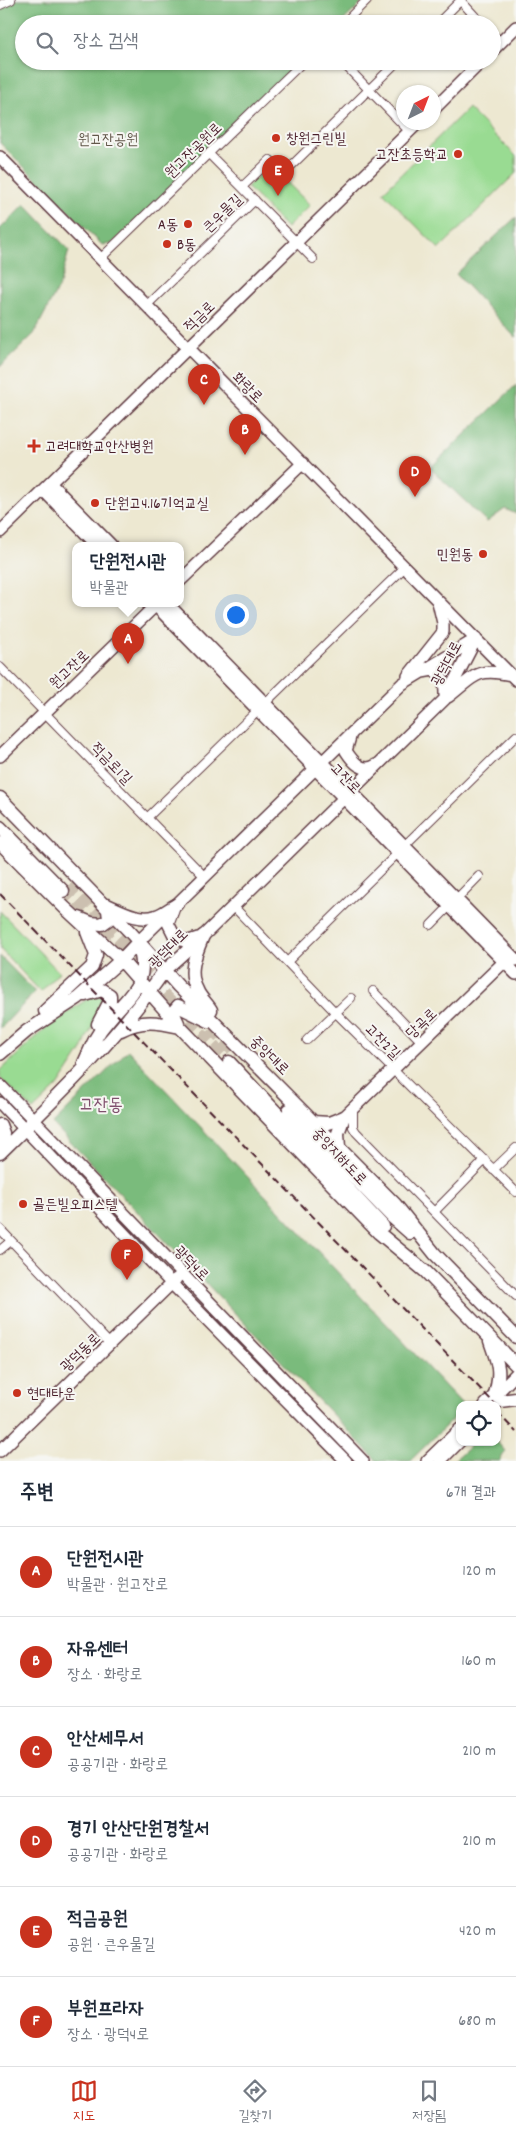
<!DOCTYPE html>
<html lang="ko">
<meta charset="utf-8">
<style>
body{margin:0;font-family:Dekko,"Poor Story",sans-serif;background:#f2f2f3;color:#1f2937}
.controls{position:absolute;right:15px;bottom:15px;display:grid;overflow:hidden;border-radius:10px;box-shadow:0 1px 4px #0004}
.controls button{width:45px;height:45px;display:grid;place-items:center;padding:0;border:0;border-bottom:1px solid #e0e1e3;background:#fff;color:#1f2937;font:25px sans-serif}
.compass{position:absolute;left:396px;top:85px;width:45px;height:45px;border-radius:50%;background:#fff;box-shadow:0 1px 4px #0004;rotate:42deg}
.you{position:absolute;left:235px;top:614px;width:18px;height:18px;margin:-12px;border:4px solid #fff;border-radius:50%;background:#1a73e8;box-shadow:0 0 0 8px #1a73e833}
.badge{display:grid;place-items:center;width:32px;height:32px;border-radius:50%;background:#c8321e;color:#fff;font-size:16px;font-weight:700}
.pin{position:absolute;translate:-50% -41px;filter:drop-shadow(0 1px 2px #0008)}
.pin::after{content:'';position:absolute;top:26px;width:18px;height:15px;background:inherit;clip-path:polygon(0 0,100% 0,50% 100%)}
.popup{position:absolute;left:72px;top:542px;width:112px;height:65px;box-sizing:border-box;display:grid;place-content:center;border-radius:10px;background:#fff;filter:drop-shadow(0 1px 4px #0005);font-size:16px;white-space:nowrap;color:#747a83}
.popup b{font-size:19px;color:#1f2937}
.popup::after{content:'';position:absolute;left:50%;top:100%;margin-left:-10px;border:10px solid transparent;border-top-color:#fff}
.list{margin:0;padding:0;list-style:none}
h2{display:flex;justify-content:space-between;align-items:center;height:65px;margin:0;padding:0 20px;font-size:21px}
h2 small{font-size:16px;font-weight:400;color:#747a83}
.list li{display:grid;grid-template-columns:32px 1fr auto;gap:15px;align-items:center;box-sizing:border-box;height:90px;padding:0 20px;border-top:1px solid #e0e1e3}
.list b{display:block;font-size:19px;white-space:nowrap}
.list p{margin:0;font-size:16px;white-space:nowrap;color:#747a83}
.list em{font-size:16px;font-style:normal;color:#747a83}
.icon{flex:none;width:28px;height:28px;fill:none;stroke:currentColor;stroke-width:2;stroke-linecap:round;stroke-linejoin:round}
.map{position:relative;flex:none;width:516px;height:1461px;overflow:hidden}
.search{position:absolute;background:#fff;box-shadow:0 1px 4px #0004;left:15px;right:15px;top:15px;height:55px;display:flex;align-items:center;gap:12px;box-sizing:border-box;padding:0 18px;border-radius:28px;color:#747a83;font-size:19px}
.sheet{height:605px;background:#fff}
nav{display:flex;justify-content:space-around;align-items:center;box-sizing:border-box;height:70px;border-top:1px solid #e0e1e3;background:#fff;font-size:14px;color:#747a83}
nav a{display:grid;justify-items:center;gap:2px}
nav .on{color:#c8321e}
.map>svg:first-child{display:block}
.green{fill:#99db92;stroke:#727d5e}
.forest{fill:#7abb7c;stroke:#626d54}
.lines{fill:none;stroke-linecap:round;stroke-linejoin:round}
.primary-tunnel{stroke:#ccc0b0;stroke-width:12;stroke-dasharray:12 6;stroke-linecap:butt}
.street-casing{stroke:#623d44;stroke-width:10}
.secondary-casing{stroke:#623d44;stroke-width:14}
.primary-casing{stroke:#623d44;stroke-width:15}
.street{stroke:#fff;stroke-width:8}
.secondary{stroke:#fff;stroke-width:11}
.primary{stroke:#fff;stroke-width:12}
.rail{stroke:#4a1f2b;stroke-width:2;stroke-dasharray:8 4;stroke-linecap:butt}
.poi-dot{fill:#c8321e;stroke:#f6f6f2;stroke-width:2}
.labels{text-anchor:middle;stroke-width:4;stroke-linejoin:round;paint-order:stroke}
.poi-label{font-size:15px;fill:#4a1f2b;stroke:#f6f6f2;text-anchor:start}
.park-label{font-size:15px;fill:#62574a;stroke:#f6f6f2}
.street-label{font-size:15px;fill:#4a1f2b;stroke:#f6f6f2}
.quarter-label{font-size:18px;fill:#80516e;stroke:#f6f6f2}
</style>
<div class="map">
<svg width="516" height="1461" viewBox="0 0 516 1461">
<rect width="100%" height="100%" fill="#f6f6f2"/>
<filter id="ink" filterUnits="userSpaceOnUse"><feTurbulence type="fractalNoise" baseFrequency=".02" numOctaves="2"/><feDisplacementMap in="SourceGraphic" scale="10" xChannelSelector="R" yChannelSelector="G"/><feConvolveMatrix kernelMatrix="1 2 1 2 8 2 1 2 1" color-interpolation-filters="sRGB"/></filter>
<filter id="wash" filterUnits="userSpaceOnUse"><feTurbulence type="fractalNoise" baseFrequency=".0096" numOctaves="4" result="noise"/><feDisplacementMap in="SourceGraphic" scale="20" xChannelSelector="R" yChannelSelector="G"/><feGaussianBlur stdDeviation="1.12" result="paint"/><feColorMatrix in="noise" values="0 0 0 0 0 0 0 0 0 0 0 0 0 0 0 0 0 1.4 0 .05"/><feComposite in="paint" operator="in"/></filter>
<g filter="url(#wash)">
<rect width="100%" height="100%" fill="#ede8d1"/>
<path class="green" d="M 468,108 L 516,156 L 516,173 L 439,249 L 383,192 Z
M 269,165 L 310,205 L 287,228 L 247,187 Z
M 0,911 L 59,972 L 41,992 L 0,949 Z
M 92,996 L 104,997 L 104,1009 L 87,1037 L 83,1048 L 58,1086 L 33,1110 L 0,1078 L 0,1071 L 50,1024 Z"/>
<path class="forest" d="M 11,0 L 365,0 L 340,24 L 24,24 L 24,61 L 301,61 L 112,244 L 102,245 L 0,143 L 0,5 Z
M 25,204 L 69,250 L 60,284 L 34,334 L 0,367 L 0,229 Z
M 516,217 L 516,338 L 456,274 Z
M 516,385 L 516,514 L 505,509 L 487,522 L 430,468 Z
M 0,956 L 35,992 L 0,1029 Z
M 128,1050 L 463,1405 L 460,1405 L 460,1412 L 410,1461 L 377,1461 L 53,1124 Z
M 475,1442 L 497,1442 L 505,1451 L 500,1461 L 453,1461 Z"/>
</g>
<g filter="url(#ink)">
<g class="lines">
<path class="primary-tunnel" d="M 71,883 L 167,983
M 63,891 L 229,1062
M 199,1015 L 237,1055"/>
<g class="street-casing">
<path id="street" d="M 460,0 L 482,24
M 0,5 L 11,0
M 343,24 L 367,0
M 437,24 L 461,0
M 492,34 L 501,43
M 341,61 L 410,132
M 209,154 L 313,259
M 242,187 L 270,160 L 284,173 L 398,61
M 100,259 L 304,61
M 146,306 L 255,200
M 0,667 L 205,877
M 147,818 L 405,567
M 404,846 L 516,736
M 233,906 L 336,1013 L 516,1192
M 431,925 L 479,876
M 287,962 L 398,853
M 373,991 L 422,1042
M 307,1040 L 351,998
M 353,1109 L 353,1127 L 356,1132 L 516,1296
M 493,1170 L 516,1148
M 435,1211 L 485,1160
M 0,1229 L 110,1344
M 0,1250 L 11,1241"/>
</g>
<g class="secondary-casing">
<path id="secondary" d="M 492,51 L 516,27
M 434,109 L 482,61
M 0,157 L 516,680
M 50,483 L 111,545
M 43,490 L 97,545
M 0,532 L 419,122
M 180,581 L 303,463
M 153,603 L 516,974
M 167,603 L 516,960
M 422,672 L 433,670 C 444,677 445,682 445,695
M 408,676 L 443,632 L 443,623 L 438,602
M 448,697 C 475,676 476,667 511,675
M 350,737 L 346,751 C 353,762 363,774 376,765
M 0,756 L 158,603
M 173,910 L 168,923 L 174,935 L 186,942 L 198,938
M 138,942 L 402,684 L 476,639
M 164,971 L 203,936 L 445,699 L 476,639
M 0,1085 L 363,1461
M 0,1103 L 172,1284 L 346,1461
M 344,1117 L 508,958
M 485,1405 L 516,1374
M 0,1451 L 176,1279
M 427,1461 L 460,1429
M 440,1461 L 460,1441"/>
</g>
<g class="primary-casing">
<path id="primary" d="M 0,798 L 131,933 L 178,986 L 395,1204 L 435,1254 L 516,1337
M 0,827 L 63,891
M 0,843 L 65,908 L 121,960 L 180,1027 L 379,1233 L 426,1272 L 516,1365
M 107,905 C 121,911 140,922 156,916 C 163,914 170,908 176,905
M 79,918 L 91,923 L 102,924 L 109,919 L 108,910
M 203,936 C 196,953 187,972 197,990 C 200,998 207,1003 211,1010
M 85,995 L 102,990 L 110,995 L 110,1001 L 98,1024
M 45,1011 L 92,967 L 96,955 L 87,932
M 178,1023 L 173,1012 L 178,1006 L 209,1021
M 121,1030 C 142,1019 158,1022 180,1027
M 0,1054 L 27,1031 L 78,998 L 121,960 L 138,942
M 229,1062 L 383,1226
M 84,1063 C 91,1048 96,1034 107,1022 C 128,995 152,984 138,944
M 289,1110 L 393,1218 L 410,1233
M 313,1122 L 329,1123 L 344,1117 L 338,1133 L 339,1148
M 0,1125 L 3,1133 L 0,1143
M 0,1153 C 58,1096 118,1038 164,971
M 490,1341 C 498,1363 502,1373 494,1397
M 500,1401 L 516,1399"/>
</g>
<use href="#street" class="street"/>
<use href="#secondary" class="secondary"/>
<use href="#primary" class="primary"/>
<path class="rail" d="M 0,894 L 496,1405
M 497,1412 L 516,1432"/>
</g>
</g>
<g class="poi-dot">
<circle cx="276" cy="138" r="5"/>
<circle cx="458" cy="154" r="5"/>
<circle cx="188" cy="224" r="5"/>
<circle cx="167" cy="244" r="5"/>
<path d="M31.5 438.5h5v5h5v5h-5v5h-5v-5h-5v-5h5z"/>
<circle cx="95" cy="503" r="5"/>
<circle cx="483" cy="554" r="5"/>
<circle cx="23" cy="1204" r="5"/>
<circle cx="17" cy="1393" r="5"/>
</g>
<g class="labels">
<g class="poi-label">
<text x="286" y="143">창원그린빌</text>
<text x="448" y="159" text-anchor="end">고잔초등학교</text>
<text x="178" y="229" text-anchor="end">A동</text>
<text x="177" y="249">B동</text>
<text x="45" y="451">고려대학교안산병원</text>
<text x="105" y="508">단원고4.16기억교실</text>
<text x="473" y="559" text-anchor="end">민원동</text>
<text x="33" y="1209">골든빌오피스텔</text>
<text x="27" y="1398">현대타운</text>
</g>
<g class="park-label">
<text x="108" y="144">원고잔공원</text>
</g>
<g class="street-label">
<text transform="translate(193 150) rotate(-44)" y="5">원고잔공원로</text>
<text transform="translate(222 213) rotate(-44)" y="5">큰우물길</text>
<text transform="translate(199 316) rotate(-44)" y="5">적금로</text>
<text transform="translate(248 387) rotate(45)" y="5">화랑로</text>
<text transform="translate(446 663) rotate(-62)" y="5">광덕대로</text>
<text transform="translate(69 669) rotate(-44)" y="5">원고잔로</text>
<text transform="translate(112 763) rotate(46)" y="5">적금로1길</text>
<text transform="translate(346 778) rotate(46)" y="5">고잔로</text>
<text transform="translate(168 948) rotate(-45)" y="5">광덕대로</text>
<text transform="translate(421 1023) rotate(-43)" y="5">당곡로</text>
<text transform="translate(383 1041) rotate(45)" y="5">고잔2길</text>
<text transform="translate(270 1055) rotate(45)" y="5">중앙대로</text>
<text transform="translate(340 1156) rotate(47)" y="5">중앙지하도로</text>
<text transform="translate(192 1263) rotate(46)" y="5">광덕4로</text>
<text transform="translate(80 1352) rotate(-44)" y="5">광덕동로</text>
</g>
<g class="quarter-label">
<text x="101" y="1110">고잔동</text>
</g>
</g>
</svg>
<div class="controls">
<button><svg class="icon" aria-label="locate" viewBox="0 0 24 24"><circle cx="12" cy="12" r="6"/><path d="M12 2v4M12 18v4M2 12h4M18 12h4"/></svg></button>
</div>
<svg class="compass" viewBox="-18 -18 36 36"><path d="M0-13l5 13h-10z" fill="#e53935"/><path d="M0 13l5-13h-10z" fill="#747a83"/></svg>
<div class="you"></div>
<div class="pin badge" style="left:128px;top:664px">A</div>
<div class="popup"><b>단원전시관</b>박물관</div>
<div class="pin badge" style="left:245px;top:455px">B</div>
<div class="pin badge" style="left:204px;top:405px">C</div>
<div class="pin badge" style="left:415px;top:497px">D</div>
<div class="pin badge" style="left:278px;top:196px">E</div>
<div class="pin badge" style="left:127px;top:1280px">F</div>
<div class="search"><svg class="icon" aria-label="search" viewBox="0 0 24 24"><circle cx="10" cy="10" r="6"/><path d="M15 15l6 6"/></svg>장소 검색</div>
</div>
<section class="sheet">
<h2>주변<small>6개 결과</small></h2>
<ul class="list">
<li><span class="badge">A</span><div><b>단원전시관</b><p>박물관 · 원고잔로</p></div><em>120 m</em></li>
<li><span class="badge">B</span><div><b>자유센터</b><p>장소 · 화랑로</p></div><em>160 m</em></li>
<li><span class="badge">C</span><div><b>안산세무서</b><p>공공기관 · 화랑로</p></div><em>210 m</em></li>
<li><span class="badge">D</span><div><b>경기 안산단원경찰서</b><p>공공기관 · 화랑로</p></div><em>210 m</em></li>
<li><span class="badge">E</span><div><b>적금공원</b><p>공원 · 큰우물길</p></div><em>420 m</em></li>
<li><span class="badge">F</span><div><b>부원프라자</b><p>장소 · 광덕4로</p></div><em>680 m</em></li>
</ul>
</section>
<nav>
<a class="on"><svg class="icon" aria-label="map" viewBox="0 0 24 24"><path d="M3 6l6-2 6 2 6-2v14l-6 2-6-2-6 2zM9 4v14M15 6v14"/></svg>지도</a>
<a><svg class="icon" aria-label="directions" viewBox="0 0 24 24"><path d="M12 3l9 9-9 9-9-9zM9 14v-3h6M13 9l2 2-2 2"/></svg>길찾기</a>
<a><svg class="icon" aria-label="saved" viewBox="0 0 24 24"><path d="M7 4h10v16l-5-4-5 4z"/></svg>저장됨</a>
</nav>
